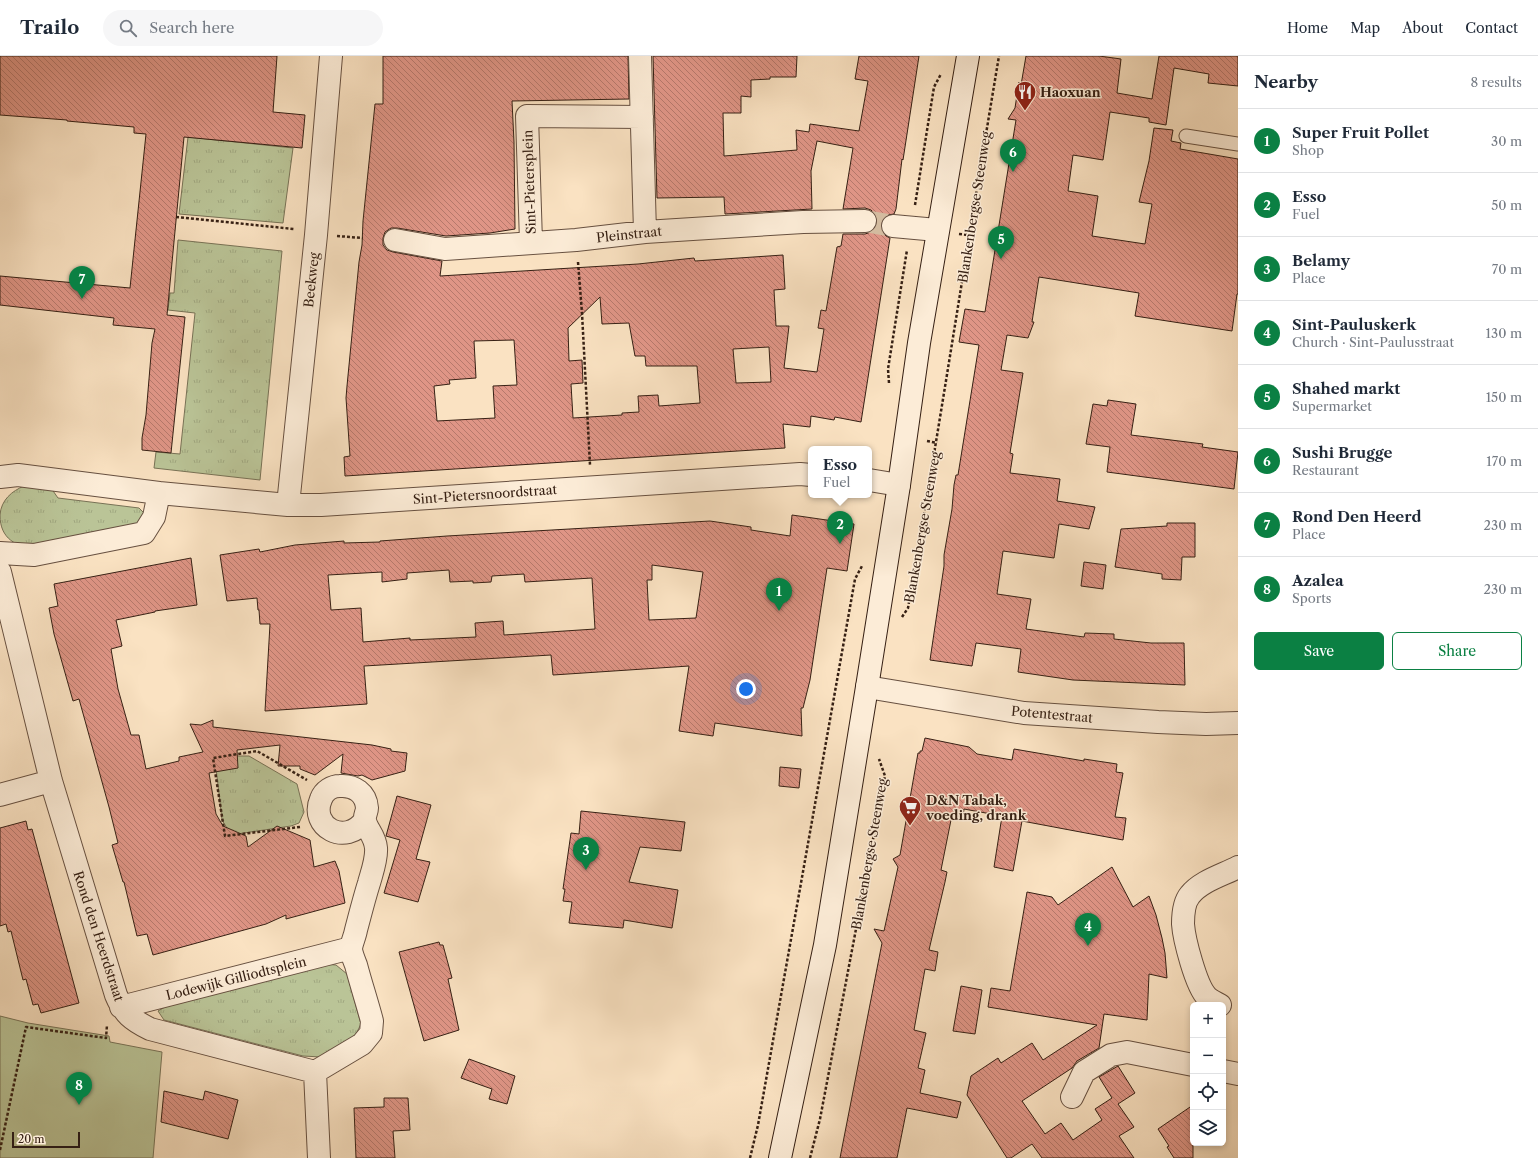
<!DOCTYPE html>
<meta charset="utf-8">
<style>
body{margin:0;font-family:"Libre Caslon Text",serif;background:#f6f6f7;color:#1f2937}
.controls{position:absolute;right:12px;bottom:12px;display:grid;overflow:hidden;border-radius:6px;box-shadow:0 2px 6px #0003}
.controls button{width:36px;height:36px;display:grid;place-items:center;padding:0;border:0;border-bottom:1px solid #e0e1e3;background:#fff;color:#1f2937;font:20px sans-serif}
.scale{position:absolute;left:12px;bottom:10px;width:68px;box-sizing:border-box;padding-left:4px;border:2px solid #362014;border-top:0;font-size:11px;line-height:14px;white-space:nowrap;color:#362014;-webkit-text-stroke:3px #fcecd7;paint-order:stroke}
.you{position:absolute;left:746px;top:633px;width:14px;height:14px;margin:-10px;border:3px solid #fff;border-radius:50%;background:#1a73e8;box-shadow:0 0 0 6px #1a73e833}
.badge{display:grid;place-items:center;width:26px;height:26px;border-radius:50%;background:#0b8043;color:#fff;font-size:13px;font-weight:700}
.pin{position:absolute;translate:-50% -33px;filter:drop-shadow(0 1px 2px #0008)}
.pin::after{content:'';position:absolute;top:21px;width:14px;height:12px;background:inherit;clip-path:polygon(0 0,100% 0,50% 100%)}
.popup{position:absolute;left:808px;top:390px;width:64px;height:52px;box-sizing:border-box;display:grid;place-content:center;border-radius:6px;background:#fff;filter:drop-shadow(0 1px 3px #0005);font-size:13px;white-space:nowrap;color:#747a83}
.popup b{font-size:15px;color:#1f2937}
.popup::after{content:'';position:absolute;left:50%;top:100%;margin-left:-8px;border:8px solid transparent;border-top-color:#fff}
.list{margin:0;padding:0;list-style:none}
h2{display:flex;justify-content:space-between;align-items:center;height:52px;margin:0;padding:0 16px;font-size:17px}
h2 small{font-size:13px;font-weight:400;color:#747a83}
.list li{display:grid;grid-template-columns:26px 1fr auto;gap:12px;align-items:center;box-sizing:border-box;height:64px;padding:0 16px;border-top:1px solid #e0e1e3}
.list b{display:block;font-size:15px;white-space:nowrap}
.list p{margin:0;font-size:13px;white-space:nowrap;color:#747a83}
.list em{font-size:13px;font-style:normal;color:#747a83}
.actions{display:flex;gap:8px;padding:12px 16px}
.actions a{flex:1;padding:9px 0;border:1px solid #0b8043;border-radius:6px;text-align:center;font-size:14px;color:#0b8043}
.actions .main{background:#0b8043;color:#fff}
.icon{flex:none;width:22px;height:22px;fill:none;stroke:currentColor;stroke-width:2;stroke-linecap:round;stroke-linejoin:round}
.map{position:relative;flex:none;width:1238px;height:1102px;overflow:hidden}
header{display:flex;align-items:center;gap:24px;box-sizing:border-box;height:56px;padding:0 20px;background:#fff;border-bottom:1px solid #e0e1e3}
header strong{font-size:19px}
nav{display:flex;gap:22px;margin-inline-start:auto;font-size:14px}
.search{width:280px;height:36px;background:#f6f6f7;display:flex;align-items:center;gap:10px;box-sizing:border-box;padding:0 14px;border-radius:22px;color:#747a83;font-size:15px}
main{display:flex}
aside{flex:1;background:#fff}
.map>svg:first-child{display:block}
.grass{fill:url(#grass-tufts);stroke:#787256}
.pitch{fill:#bac497;stroke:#787256}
.building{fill:url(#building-back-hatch);stroke:#362014;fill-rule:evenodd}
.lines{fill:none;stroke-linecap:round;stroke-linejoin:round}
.minor-tunnel{stroke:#d3bb9f;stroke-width:22;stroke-dasharray:22 11;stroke-linecap:butt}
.service-casing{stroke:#675040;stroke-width:15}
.minor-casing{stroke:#675040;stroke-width:24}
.secondary-casing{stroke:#362014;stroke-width:24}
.path{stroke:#362014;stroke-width:2.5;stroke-dasharray:3 2;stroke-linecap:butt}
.service{stroke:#fcecd7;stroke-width:13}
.minor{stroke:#fcecd7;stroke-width:22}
.secondary{stroke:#fcecd7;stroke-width:22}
.labels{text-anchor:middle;stroke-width:3;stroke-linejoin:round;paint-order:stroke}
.poi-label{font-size:13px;font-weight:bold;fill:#362014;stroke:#fcecd7;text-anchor:start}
.street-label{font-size:13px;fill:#362014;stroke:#fcecd7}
</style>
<header>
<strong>Trailo</strong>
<div class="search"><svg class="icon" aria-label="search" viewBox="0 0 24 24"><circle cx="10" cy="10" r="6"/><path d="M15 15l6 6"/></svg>Search here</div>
<nav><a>Home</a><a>Map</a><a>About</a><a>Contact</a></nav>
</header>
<main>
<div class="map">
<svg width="1238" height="1102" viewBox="0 0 1238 1102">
<defs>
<pattern id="grass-tufts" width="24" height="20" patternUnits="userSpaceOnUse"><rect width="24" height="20" fill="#bac497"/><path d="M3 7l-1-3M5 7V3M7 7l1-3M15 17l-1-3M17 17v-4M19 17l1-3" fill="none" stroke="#a0a881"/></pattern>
<pattern id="building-back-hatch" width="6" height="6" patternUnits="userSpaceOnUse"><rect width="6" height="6" fill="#df9586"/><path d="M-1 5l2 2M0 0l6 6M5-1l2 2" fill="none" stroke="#b6796c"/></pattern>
</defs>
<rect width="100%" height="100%" fill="#fae2c2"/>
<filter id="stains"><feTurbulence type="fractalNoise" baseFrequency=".005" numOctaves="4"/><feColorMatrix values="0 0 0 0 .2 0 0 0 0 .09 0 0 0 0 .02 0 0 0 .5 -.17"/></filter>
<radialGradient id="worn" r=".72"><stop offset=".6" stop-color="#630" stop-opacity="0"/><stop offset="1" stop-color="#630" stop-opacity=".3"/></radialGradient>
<path class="grass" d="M 188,81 L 293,92 L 283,167 L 179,158 Z
M 178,184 L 282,195 L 260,424 L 154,412 L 156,396 L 180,398 L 195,257 L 168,254 L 170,237 L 174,237 Z
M 24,430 L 51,432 L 58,442 L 139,452 L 144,457 L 145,466 C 118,473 91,480 65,487 C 57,489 46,494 38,493 C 16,491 0,483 0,459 C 1,444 12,435 24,430 Z
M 226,700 L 249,700 L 297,728 L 304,756 L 299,767 L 291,770 L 237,778 L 227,772 L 222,764 L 216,712 Z
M 323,908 L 336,909 L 347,918 L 361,968 L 355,980 L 321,1001 L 303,1000 L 164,964 L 158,955 L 165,951 Z"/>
<path class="pitch" d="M 0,960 L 28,967 L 109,980 L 110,986 L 162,996 L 153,1102 L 0,1102 Z"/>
<path class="building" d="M 0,0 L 277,0 L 273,56 L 305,59 L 302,92 L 184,81 L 167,259 L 185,261 L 171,397 L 142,394 L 142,382 L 146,359 L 152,287 L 155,273 L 113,269 L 114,262 L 0,249 L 0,220 L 130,232 L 146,78 L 134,77 L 134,71 L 67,65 L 67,64 L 0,59 Z
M 383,0 L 628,0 L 629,43 L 512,45 L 514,86 L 515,173 L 490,177 L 446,180 L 397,172 L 391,172 L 385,176 L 383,182 L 383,189 L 387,194 L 393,196 L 442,205 L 440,220 L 638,208 L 694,202 L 695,205 L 783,199 L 785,233 L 774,234 L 776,270 L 789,270 L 784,312 L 817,316 L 824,273 L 818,272 L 821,254 L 826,255 L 837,191 L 841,190 L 843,178 L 865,178 L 871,176 L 876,171 L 877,165 L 875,158 L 871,154 L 865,152 L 843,153 L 853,92 L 817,85 L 811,115 L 812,153 L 725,158 L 724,141 L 657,142 L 653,0 L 797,0 L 796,21 L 770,21 L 770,23 L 751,24 L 751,41 L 741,40 L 741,57 L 723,57 L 724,100 L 797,94 L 796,74 L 809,76 L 810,68 L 859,75 L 868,25 L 855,23 L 859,0 L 919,0 L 903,104 L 902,103 L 896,153 L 894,158 L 888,159 L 883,163 L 881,168 L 882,176 L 886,180 L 890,182 L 861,366 L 835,361 L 834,364 L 811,360 L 810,371 L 783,368 L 785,392 L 345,420 L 344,401 L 350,400 L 346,342 L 347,330 L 359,206 L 362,189 L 363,165 L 375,48 L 383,48 ZM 600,241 L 602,268 L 629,267 L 635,300 L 645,300 L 646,310 L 697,310 L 700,347 L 659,350 L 658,339 L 638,340 L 639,356 L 622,357 L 622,359 L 573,362 L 571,328 L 583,327 L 582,304 L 569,305 L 568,272 ZM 514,284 L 517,329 L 493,330 L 495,362 L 437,365 L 434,330 L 450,328 L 449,324 L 476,322 L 474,285 ZM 769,291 L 771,326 L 736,327 L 733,293 Z
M 1026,0 L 1099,0 L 1121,3 L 1117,37 L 1152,43 L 1159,0 L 1238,0 L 1238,30 L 1208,27 L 1209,18 L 1174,12 L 1166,69 L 1149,66 L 1149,62 L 1110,56 L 1103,104 L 1073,99 L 1068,135 L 1098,140 L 1092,180 L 1145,188 L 1152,148 L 1139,146 L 1149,105 L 1154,72 L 1173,74 L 1171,85 L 1181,87 L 1180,93 L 1238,103 L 1238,238 L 1237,238 L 1232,275 L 1135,260 L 1139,237 L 1039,221 L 1032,266 L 1034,266 L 1028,282 L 1007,279 L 1001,314 L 1023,317 L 1010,397 L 1013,398 L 1010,417 L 1060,423 L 1057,445 L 1095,451 L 1089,473 L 1059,468 L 1054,502 L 1003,495 L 997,538 L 1031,543 L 1026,573 L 1084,581 L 1085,577 L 1114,578 L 1114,583 L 1151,587 L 1184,587 L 1185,629 L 1073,624 L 1018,616 L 1021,593 L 976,587 L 972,610 L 930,604 L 944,510 L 944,499 L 952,453 L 954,429 L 956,419 L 958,419 L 979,289 L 959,286 L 965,253 L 985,256 L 1016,64 L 1008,63 L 1015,52 L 1019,26 L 1021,29 Z
M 1108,344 L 1136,348 L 1131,379 L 1203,388 L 1202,391 L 1238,396 L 1234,433 L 1107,416 L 1110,391 L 1086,388 L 1093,348 L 1107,350 Z
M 792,459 L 854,468 L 847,515 L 827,512 L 810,624 L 803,652 L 801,652 L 802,680 L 715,667 L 713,680 L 679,675 L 689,610 L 553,619 L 551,599 L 364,610 L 367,648 L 265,655 L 270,568 L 260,568 L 259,554 L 258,554 L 257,542 L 227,545 L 220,499 L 259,493 L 260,496 L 295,489 L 344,485 L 344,487 L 380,486 L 380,485 L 447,480 L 710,465 L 751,471 L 751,474 L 790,480 ZM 652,509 L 703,516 L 696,562 L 649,564 L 647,524 L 652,524 ZM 449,514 L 450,526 L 473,525 L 473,527 L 491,526 L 492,520 L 524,518 L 525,526 L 592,522 L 595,573 L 504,579 L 503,565 L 475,567 L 476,581 L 410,584 L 410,582 L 363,586 L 361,552 L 331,554 L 328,519 L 382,516 L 382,526 L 407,523 L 407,517 Z
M 1167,467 L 1195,467 L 1195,501 L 1182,501 L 1181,524 L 1162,523 L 1162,518 L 1115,511 L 1121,473 L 1167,470 Z
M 191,502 L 197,549 L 155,555 L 155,556 L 116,564 L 122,590 L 111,593 L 118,633 L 131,679 L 139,679 L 146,713 L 179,705 L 179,701 L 203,696 L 190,668 L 201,669 L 213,664 L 213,671 L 372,689 L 391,693 L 391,695 L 407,697 L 405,715 L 372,724 L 362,719 L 358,720 L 341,717 L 343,698 L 315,719 L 300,713 L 300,710 L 278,710 L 280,689 L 237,694 L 238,712 L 209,717 L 216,758 L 223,770 L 246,780 L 248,791 L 277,770 L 310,784 L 314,811 L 335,805 L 339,815 L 345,847 L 286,863 L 286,859 L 266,868 L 153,899 L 147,878 L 137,880 L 124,826 L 123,826 L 112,789 L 118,787 L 109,751 L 79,643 L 73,645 L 54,578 L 49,552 L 58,550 L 54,528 Z
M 1084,506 L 1106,509 L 1103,533 L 1081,530 Z
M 925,682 L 969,691 L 977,698 L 1012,704 L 1014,693 L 1084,705 L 1084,703 L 1117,708 L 1116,716 L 1123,717 L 1115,761 L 1126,762 L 1123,784 L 1022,765 L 1013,815 L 994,811 L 1002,760 L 964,753 L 963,761 L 952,759 L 941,814 L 947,816 L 945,826 L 929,894 L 938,896 L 935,915 L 925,913 L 914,974 L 926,977 L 918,1012 L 925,1014 L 920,1037 L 961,1046 L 957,1062 L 907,1052 L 897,1102 L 840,1102 L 882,887 L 874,873 L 884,875 L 898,811 L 893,803 L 900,799 L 918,697 L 920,697 L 920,695 L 922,695 Z
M 780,711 L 801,713 L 799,732 L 779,730 Z
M 397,740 L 431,749 L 416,803 L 430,806 L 418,846 L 384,837 L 400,784 L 386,780 Z
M 581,755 L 685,766 L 681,795 L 640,791 L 629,826 L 678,834 L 672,872 L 624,864 L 623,872 L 569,867 L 572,846 L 563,845 L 565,833 L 563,833 L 571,777 L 579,778 Z
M 26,765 L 28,774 L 32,773 L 79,947 L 41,957 L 38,948 L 33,949 L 26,923 L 23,924 L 11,875 L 8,876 L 6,868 L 0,870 L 0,772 Z
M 1112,811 L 1133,851 L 1149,840 L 1156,859 L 1162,882 L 1165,897 L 1167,922 L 1149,918 L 1147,964 L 1104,958 L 1099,992 L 1077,1005 L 1072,1012 L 1022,1045 L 1045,1078 L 1061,1067 L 1073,1084 L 1102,1064 L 1095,1053 L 1112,1042 L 1099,1021 L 1118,1010 L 1135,1037 L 1118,1048 L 1134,1071 L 1119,1080 L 1134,1102 L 1042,1102 L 1032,1088 L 1011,1102 L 1007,1102 L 967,1039 L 971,1020 L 998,1002 L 1001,1007 L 1032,987 L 1043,1004 L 1097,969 L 988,951 L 991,932 L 1010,935 L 1027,836 L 1052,841 L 1058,849 Z
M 439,886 L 440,889 L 443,889 L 452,922 L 448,923 L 459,974 L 424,985 L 399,896 Z
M 961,930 L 982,934 L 975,978 L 953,975 Z
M 469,1003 L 515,1020 L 507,1048 L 489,1043 L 492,1033 L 461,1022 Z
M 164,1035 L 203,1044 L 205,1035 L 238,1044 L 228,1083 L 161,1066 Z
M 384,1042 L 408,1042 L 410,1074 L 393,1075 L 395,1102 L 356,1102 L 354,1052 L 384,1051 Z
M 1193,1049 L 1193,1102 L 1174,1102 L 1167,1091 L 1169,1090 L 1158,1073 Z"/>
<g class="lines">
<path class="minor-tunnel" d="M 865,165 L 893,170"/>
<g class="service-casing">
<path id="service" d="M 1186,80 L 1238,88"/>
</g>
<g class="minor-casing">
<path id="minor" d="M 640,0 L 645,176
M 893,170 L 937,174
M 395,184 L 445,193 L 576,184 L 645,176 L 803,166 L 865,165
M 531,186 L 527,60 L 642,61
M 0,421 L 18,419 L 159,437
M 869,424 L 899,429
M 288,449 L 316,179 L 331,0
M 0,497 L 34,499 L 144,477 L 154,461 L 159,437 L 288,449 L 321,449 L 800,418 L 811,419
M 0,516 L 51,725 L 116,939 C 124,958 132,964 150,973 L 315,1016
M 867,631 L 1024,657 L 1158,666 L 1206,668 L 1238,667
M 0,739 L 51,725
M 1220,949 C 1216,947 1210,944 1207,941 C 1196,930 1184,883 1183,868 C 1183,859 1184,846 1190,839 C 1201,825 1223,819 1238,811
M 121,951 L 351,892
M 1223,1015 L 1238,1018
M 315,1016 L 362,988 L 371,977 L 372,965 C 367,946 361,928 356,909 C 354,904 351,897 351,892 C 352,886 355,880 356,874 C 360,859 364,843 369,827 C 372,816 377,803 376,792 C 375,779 366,773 365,764 C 364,760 367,756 367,752 C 366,737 354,729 340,730 C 332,730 324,735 321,743 C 309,771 346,791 365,764
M 315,1016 L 319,1102
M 1072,1041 L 1084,1016 L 1111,999 L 1127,996 L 1193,1009"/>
</g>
<g class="secondary-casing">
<path id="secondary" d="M 780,1102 L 825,889 L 867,631 L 899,429 L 919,287 L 968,0"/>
</g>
<path class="path" d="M 915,149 L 934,31 L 941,18
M 176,161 L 294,173
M 959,178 L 968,179
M 337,180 L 363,182
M 578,206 L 582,257 L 590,409
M 889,327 L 888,313 L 907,194
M 927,385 L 937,387
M 902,561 L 908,552 C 940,368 968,184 999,0
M 300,771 L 225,780 L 213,702 L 257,695 L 307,724
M 0,1094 L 26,971 L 106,982 L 107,969
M 750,1102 L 758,1069 L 855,523 L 862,510
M 810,1102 L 820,1063 L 885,720 L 879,703"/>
<use href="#service" class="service"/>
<use href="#minor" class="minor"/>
<use href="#secondary" class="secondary"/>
</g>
<defs>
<g id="restaurant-pin" transform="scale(1.15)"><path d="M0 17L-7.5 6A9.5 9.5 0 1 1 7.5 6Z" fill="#8f2418" stroke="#fcecd7"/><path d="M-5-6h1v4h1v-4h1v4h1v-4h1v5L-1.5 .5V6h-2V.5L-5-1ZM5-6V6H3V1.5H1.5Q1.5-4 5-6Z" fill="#fff"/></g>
<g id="supermarket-pin" transform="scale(1.15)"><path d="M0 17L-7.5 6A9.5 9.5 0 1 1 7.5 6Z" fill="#8f2418" stroke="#fcecd7"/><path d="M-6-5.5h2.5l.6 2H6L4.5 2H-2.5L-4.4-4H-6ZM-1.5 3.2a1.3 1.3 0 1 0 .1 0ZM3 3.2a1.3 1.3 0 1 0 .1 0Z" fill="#fff"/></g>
</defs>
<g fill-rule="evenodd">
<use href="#restaurant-pin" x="1025" y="36"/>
<use href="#supermarket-pin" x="910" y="751"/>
</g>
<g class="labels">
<g class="poi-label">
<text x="1040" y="41">Haoxuan</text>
<text x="926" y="749">D&amp;N Tabak,<tspan x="926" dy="15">voeding, drank</tspan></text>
</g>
<g class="street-label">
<text transform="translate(529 126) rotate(-92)" y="5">Sint-Pietersplein</text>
<text transform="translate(974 151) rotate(-81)" y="5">Blankenbergse Steenweg</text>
<text transform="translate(629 178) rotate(-6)" y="5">Pleinstraat</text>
<text transform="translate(311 224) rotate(-84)" y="5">Beekweg</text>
<text transform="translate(485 438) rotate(-4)" y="5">Sint-Pietersnoordstraat</text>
<text transform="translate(922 471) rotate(-80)" y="5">Blankenbergse Steenweg</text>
<text transform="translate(1052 658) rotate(5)" y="5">Potentestraat</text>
<text transform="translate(869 798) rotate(-80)" y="5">Blankenbergse Steenweg</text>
<text transform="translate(99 880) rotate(72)" y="5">Rond den Heerdstraat</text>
<text transform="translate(236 922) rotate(-14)" y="5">Lodewijk Gilliodtsplein</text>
</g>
</g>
<rect width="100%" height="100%" filter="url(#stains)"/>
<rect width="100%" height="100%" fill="url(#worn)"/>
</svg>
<div class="controls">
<button>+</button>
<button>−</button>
<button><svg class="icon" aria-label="locate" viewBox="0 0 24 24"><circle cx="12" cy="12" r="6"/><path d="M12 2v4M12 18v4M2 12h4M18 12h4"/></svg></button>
<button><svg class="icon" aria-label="layers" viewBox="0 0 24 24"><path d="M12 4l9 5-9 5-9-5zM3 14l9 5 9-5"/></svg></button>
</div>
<div class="scale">20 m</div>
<div class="you"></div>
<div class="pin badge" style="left:779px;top:555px">1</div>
<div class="pin badge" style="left:840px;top:488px">2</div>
<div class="popup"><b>Esso</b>Fuel</div>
<div class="pin badge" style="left:586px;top:814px">3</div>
<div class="pin badge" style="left:1088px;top:890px">4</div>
<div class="pin badge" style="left:1001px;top:203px">5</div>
<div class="pin badge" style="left:1013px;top:116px">6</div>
<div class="pin badge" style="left:82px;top:243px">7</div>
<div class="pin badge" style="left:79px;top:1049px">8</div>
</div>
<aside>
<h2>Nearby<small>8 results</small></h2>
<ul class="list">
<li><span class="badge">1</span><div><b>Super Fruit Pollet</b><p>Shop</p></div><em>30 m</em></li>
<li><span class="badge">2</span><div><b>Esso</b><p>Fuel</p></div><em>50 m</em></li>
<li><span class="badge">3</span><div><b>Belamy</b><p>Place</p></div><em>70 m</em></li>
<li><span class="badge">4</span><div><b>Sint-Pauluskerk</b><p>Church · Sint-Paulusstraat</p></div><em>130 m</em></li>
<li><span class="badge">5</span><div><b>Shahed markt</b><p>Supermarket</p></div><em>150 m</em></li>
<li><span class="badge">6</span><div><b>Sushi Brugge</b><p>Restaurant</p></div><em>170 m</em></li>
<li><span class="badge">7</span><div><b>Rond Den Heerd</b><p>Place</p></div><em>230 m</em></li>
<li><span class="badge">8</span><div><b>Azalea</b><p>Sports</p></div><em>230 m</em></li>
</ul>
<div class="actions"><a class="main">Save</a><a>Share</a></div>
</aside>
</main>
